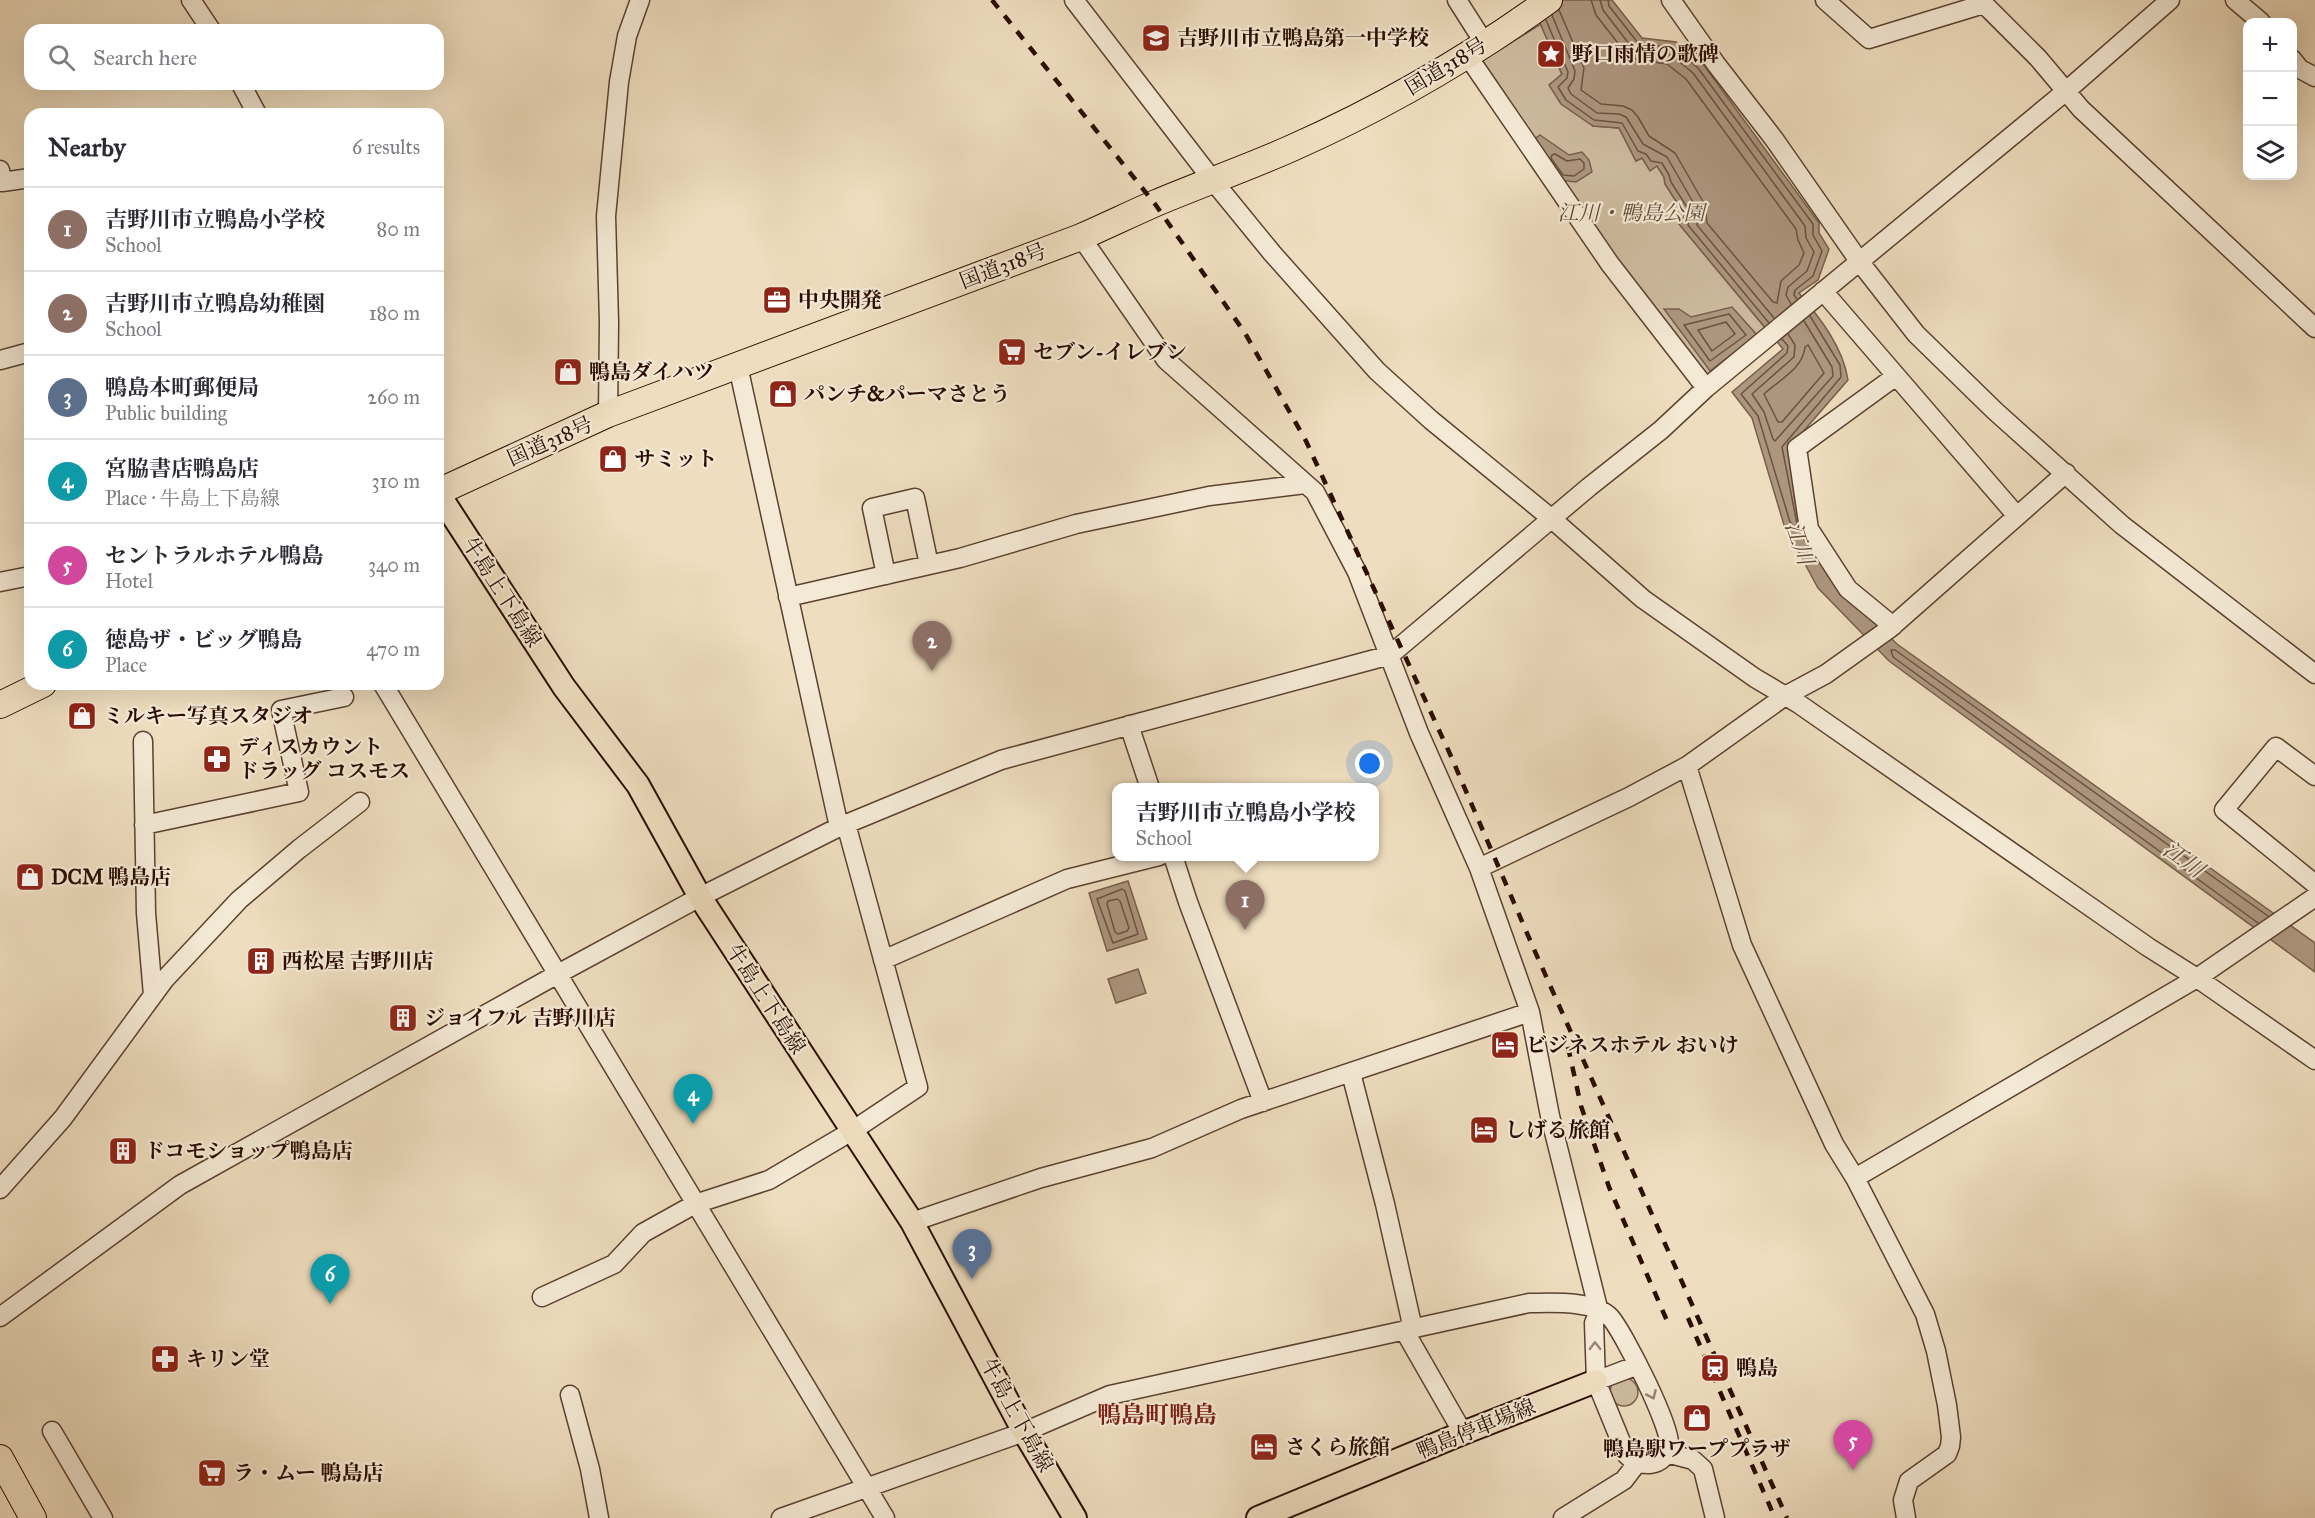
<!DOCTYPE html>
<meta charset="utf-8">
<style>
body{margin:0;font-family:"IM FELL Great Primer","Noto Serif JP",serif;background:#f2f2f3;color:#2b2b33}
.controls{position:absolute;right:18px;top:18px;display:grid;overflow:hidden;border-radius:12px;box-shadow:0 6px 24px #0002}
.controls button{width:54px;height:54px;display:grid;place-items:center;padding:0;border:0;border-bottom:2px solid #e1e1e2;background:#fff;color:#2b2b33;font:30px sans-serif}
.you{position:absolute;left:1370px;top:764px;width:21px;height:21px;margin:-15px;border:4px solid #fff;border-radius:50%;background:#1a73e8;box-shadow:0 0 0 9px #1a73e833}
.badge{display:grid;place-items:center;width:39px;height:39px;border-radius:50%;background:#ea580c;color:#fff;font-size:20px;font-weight:700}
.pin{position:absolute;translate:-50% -50px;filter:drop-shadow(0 2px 3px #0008)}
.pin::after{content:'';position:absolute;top:32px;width:21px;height:18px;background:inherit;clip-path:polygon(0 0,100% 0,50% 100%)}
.popup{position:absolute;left:1112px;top:783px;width:267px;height:78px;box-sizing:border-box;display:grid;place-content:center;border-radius:12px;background:#fff;filter:drop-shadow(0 2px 4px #0005);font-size:20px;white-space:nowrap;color:#7c7c81}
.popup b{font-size:22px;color:#2b2b33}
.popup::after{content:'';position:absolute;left:50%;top:100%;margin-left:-12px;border:12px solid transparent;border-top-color:#fff}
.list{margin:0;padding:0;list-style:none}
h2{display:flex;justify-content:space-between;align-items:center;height:78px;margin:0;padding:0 24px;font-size:26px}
h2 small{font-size:20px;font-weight:400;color:#7c7c81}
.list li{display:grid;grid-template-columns:39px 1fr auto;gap:18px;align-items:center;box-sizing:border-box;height:84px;padding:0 24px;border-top:2px solid #e1e1e2}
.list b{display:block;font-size:22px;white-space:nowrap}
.list p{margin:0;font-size:20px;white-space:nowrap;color:#7c7c81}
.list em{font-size:20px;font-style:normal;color:#7c7c81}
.icon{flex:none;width:33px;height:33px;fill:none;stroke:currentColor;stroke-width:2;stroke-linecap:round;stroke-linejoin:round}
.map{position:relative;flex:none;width:2315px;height:1518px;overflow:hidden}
.search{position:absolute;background:#fff;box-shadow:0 6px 24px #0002;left:24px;top:24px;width:420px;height:66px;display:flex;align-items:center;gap:15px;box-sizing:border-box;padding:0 21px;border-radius:18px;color:#7c7c81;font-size:22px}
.panel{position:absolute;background:#fff;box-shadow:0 6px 24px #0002;left:24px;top:108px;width:420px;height:582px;border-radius:18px}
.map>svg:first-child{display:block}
.green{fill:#cdba9e;stroke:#7c6450;stroke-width:1.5}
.water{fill:#ac967e;stroke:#785f4c;stroke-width:1.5}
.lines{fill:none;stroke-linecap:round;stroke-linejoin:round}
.shore{stroke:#6c5240;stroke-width:1.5}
.minor-casing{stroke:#5c4131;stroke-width:21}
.major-casing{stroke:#2b0d02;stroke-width:26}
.highway-casing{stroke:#2b0d02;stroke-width:28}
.minor{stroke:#f4e9d5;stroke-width:18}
.major{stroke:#eeddbe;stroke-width:22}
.highway{stroke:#eeddbe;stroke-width:26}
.rail{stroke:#2b0d02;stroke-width:4.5;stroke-dasharray:10 10;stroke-linecap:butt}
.oneway{stroke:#9a8676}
.labels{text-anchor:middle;stroke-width:4.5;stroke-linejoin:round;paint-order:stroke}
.poi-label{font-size:21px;font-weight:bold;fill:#2b0d02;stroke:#f4e9d5;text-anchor:start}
.street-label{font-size:21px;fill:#2b0d02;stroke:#f4e9d5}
.park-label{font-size:21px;font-style:italic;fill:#644a39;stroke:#f4e9d5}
.water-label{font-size:22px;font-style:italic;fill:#654b3a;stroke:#f4e9d5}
.quarter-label{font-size:24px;font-weight:bold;fill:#7a1f14;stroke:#f4e9d5}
</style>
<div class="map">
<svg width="2315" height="1518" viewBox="0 0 2315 1518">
<rect width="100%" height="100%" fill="#eeddbe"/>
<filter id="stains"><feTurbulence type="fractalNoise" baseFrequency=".00333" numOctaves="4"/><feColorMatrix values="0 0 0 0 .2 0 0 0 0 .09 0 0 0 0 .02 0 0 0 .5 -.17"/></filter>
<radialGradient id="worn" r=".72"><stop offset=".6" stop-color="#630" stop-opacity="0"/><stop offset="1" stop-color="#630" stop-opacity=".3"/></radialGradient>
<path class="green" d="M 1541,24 L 1562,75 L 1593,126 L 1619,128 L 1636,161 L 1642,158 L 1657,166 L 1664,177 L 1665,184 L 1685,215 L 1679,224 L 1771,335 L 1706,388 L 1609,263 L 1482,61 Z
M1610 1392a14 14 0 1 1 28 0a14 14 0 1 1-28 0Z"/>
<path class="water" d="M 1530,0 L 1612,0 L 1642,38 L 1676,42 L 1703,64 L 1819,223 L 1819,233 L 1829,249 L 1818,280 L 1799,293 C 1820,318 1843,347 1848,380 L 1788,449 L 1806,537 L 1837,586 L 1897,644 L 2315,943 L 2315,972 L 1889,661 L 1818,588 L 1784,525 L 1752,418 L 1732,392 L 1783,349 L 1679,224 L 1685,215 L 1665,184 L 1664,177 L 1657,166 L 1650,171 L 1642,158 L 1636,161 L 1619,128 L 1593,126 L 1561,104 L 1549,85 L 1562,74 Z
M 1540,135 L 1569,155 L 1582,152 L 1589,160 L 1592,172 L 1576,182 L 1558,180 L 1532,141 Z
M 1732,307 L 1757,335 L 1710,371 L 1664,309 L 1679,309 L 1691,317 Z
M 1128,881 L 1147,939 L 1107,951 L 1089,893 Z
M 1138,969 L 1146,993 L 1116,1003 L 1108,979 Z"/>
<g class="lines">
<path class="shore" d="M 1600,0 L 1603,10 L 1633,49 L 1640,52 L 1671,55 L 1693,73 L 1805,226 L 1806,238 L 1814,252 L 1807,271 L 1788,287 L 1786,295 L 1791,304
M 1608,0 L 1609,6 L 1638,43 L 1674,48 L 1698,68 L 1813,224 L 1813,235 L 1822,251 L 1813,276 L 1795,290 L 1794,295 L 1797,299
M 1559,10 L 1584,68 L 1581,90 L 1601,104 L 1623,106 L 1632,110 L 1638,117 L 1649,136 L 1675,153 L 1705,205 L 1707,223 L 1773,302 L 1777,303 L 1781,281 L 1799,265 L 1804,253 L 1798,240 L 1796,229 L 1686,79 L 1667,64 L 1639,60 L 1628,56 L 1596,15 L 1591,0
M 1552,15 L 1575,71 L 1574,79 L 1568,88 L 1571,94 L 1597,113 L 1619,114 L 1626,117 L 1643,144 L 1667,157 L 1697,209 L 1697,225 L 1774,318
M 1546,20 L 1568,72 L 1567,78 L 1558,87 L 1566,100 L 1594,120 L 1622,123 L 1638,151 L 1646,154 L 1651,161 L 1662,163 L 1669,175 L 1671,182 L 1690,212 L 1688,225 L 1769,323
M 1555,154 L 1567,161 L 1580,159 L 1584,163 L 1584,169 L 1574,176 L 1563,175 L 1551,158 L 1552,155 Z
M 1729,314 L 1746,335 L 1710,361 L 1684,325 Z
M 1726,322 L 1735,334 L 1712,351 L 1698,330 Z
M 1788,334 L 1795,345 L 1794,357 L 1752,394 L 1764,412 L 1773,439 L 1775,441 L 1833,376 L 1832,367 L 1804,321
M 1782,339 L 1788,346 L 1787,353 L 1741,394 L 1758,416 L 1790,522 L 1794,527 L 1797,524 L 1782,447 L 1841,377 L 1840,365 L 1810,316
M 1808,345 L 1824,373 L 1782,422 L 1778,422 L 1764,394 C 1779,380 1803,369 1805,347 Z
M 1122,889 L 1125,891 L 1138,934 L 1113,943 L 1097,899 Z
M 1117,899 L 1120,901 L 1129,928 L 1127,931 L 1118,934 L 1115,932 L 1107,904 L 1108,901 Z
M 2258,923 L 1893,657 L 1891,650 L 1895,650 L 2268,916"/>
<g class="minor-casing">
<path id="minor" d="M 191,0 L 211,30
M 1074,0 L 1214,182 L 1272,253 L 1377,371 L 1431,420 L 1552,519 L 1643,599 L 1755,678 L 1799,704 L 2148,947 L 2197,978 L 2315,1060
M 1457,0 L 1485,44
M 1671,0 L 1716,64 L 1774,139 L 1859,261 L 1916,334 L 1995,411 L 2122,525 L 2315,674
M 1825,0 L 1869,39 L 1984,4 L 2038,58 L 2081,109 L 2315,328
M 2235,0 L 2261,22
M 1467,55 L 1610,264 L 1706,388
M 2292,59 L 2300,69 L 2315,77
M 241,84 L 257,114
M 0,170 L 2,182 L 30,178
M 1823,291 L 2017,516
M 0,360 L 30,352
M 738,366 L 839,827
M 608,414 L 609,322 L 606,216 L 619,82 L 627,36 L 640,0
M 886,575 L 872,508 L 915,498 L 929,565
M 0,582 L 30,576
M 788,597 L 960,558 L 1076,524 L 1209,496 L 1305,484
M 1893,626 L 1848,589 L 1809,529 L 1797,448 L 1896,376
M 383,684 L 885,1518
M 1129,725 L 1150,788
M 143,741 L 146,913 L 153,995
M 1687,766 L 1742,945 L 1834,1144 L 1855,1178 L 1925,1314 L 1936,1351 L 1947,1405 L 1951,1437 L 1950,1446 L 1947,1454 L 1909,1481 L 1903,1500 L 1906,1518
M 2315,776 L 2276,747 L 2224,810 L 2315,884
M 144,825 L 299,792 L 281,710 L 344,697
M 1173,856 L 1188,902 L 1263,1102
M 1479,868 L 1629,797 L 1687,766 L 1785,696 L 1826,674 L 1889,629 L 2066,473
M 883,960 L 1067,879 L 1159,856
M 1351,1073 L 1385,1204 L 1413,1329
M 1855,1178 L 2197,978 L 2315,897
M 0,1189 L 63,1118 L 165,979 L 239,900 L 299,849 L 360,802
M 912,1222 L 1041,1178 L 1152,1148 L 1241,1109 L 1530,1012
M 542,1297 L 614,1264 L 643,1233 L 695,1204 L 769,1180 L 852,1131 L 918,1087 L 846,824
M 0,1317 L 180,1185 L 556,975 L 700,897 L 839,827 L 1001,760 L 1390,655 L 1589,487 L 1661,430 L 1706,388 L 2065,92 L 2170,0
M 1404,1330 L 1463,1433
M 1596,1381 L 1638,1365
M 570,1395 L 590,1469 L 599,1518
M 52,1431 L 103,1518
M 1667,1453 L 1693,1460 L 1703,1469 L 1715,1518
M 781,1518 L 1024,1432 L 1110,1395 L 1529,1303 C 1552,1303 1593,1300 1610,1317 C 1623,1331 1673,1430 1669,1446 C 1665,1468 1639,1469 1626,1454 L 1596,1381 L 1594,1323 L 1599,1312 L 1550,1116 L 1530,1012 L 1479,868 L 1419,733 L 1357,572 L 1315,492 L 1166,360 L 1081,237
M 1563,1518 L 1624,1480 L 1637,1463"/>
</g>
<g class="major-casing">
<path id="major" d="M 438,493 L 564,687 L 638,785 L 700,897 L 912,1222 L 1024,1432 L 1075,1518
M 1258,1518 L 1463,1433 L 1596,1381"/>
</g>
<g class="highway-casing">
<path id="highway" d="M 438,492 L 608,414 L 1081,237 C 1106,226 1131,214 1156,203 C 1201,184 1247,168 1292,148 C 1382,108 1469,58 1549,0
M 0,705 L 43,684
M 0,1458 L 33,1518"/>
</g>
<use href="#minor" class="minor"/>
<use href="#major" class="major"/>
<use href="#highway" class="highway"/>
<path class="rail" d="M 992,0 L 1155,204 L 1245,333 L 1306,441 L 1450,754 L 1533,947 L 1787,1518
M 1568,1047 L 1581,1106 L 1609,1187 L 1668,1323
M 1688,1318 L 1775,1518"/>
</g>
<defs><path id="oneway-chevron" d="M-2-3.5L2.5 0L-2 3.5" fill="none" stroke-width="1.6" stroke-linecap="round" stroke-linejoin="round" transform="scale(1.5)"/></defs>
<g class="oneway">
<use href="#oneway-chevron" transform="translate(1595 1346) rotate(-91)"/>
<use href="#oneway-chevron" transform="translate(1652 1395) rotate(66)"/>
</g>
<defs>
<g id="school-square" transform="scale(1.5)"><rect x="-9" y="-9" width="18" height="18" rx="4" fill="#8f2418" stroke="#f4e9d5"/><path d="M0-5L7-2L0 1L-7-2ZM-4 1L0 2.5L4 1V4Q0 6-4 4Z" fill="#fff"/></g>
<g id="sight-square" transform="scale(1.5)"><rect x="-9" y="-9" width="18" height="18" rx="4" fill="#8f2418" stroke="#f4e9d5"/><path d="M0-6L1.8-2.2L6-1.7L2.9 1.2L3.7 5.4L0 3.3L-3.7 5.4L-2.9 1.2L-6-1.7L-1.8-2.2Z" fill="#fff"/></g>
<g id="office-square" transform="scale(1.5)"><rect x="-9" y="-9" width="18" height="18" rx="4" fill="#8f2418" stroke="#f4e9d5"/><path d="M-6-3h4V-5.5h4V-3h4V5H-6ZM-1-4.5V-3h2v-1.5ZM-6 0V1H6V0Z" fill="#fff"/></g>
<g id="supermarket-square" transform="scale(1.5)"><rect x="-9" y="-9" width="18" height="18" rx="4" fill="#8f2418" stroke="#f4e9d5"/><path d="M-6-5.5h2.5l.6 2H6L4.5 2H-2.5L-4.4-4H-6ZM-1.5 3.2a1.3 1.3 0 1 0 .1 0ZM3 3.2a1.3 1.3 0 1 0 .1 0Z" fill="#fff"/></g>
<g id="shop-square" transform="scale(1.5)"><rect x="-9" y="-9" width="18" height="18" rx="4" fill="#8f2418" stroke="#f4e9d5"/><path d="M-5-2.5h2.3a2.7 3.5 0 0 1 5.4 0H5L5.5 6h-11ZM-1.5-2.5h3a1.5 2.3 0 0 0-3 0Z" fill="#fff"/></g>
<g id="pharmacy-square" transform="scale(1.5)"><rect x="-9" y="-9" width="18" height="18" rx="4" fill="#8f2418" stroke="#f4e9d5"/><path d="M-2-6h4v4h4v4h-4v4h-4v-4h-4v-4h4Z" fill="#fff"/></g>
<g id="building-square" transform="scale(1.5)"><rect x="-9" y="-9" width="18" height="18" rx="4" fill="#8f2418" stroke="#f4e9d5"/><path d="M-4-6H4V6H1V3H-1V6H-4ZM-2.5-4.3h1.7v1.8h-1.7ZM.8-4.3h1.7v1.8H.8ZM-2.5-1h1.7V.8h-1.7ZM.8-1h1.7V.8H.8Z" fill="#fff"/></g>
<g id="hotel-square" transform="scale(1.5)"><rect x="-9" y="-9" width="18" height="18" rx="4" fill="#8f2418" stroke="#f4e9d5"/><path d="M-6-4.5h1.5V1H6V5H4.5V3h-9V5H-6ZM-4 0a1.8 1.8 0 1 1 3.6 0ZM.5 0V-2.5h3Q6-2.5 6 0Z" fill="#fff"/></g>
<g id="station-square" transform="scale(1.5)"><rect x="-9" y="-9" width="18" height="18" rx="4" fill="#8f2418" stroke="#f4e9d5"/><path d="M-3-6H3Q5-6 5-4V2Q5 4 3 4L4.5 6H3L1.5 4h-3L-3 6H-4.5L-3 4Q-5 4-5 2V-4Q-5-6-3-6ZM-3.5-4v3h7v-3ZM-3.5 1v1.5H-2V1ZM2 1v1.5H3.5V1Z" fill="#fff"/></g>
</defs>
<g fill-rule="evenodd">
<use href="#school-square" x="1156" y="38"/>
<use href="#sight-square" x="1551" y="54"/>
<use href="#office-square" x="777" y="300"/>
<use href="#supermarket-square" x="1012" y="352"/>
<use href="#shop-square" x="568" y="372"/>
<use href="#shop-square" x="783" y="394"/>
<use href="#shop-square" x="613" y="459"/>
<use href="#shop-square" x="82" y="716"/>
<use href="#pharmacy-square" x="217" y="759"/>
<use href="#shop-square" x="30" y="877"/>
<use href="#building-square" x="261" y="961"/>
<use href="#building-square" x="403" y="1018"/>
<use href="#hotel-square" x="1505" y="1045"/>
<use href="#hotel-square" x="1484" y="1130"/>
<use href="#building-square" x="123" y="1151"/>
<use href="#pharmacy-square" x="165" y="1359"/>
<use href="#station-square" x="1715" y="1368"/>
<use href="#shop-square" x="1697" y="1418"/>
<use href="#hotel-square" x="1264" y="1447"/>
<use href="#supermarket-square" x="212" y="1473"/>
</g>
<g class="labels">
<g class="poi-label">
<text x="1177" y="45">吉野川市立鴨島第一中学校</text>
<text x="1572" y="61">野口雨情の歌碑</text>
<text x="798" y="307">中央開発</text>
<text x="1033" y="359">セブン-イレブン</text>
<text x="589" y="379">鴨島ダイハツ</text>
<text x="804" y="401">パンチ&amp;パーマさとう</text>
<text x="634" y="466">サミット</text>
<text x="103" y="723">ミルキー写真スタジオ</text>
<text x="238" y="754">ディスカウント<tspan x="238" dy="24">ドラッグ コスモス</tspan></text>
<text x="51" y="884">DCM 鴨島店</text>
<text x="282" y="968">西松屋 吉野川店</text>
<text x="424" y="1025">ジョイフル 吉野川店</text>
<text x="1526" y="1052">ビジネスホテル おいけ</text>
<text x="1505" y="1137">しげる旅館</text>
<text x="144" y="1158">ドコモショップ鴨島店</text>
<text x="186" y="1366">キリン堂</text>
<text x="1736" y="1375">鴨島</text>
<text x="1285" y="1454">さくら旅館</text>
<text x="1697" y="1456" text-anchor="middle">鴨島駅ワーププラザ</text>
<text x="233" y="1480">ラ・ムー 鴨島店</text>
</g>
<g class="street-label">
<text transform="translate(1446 66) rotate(-31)" y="7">国道318号</text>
<text transform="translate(1003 266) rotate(-21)" y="7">国道318号</text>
<text transform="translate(550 441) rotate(-24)" y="7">国道318号</text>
<text transform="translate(502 592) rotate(57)" y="7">牛島上下島線</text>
<text transform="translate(766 999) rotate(57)" y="7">牛島上下島線</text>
<text transform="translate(1017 1415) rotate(61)" y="7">牛島上下島線</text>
<text transform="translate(1476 1429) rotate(-22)" y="7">鴨島停車場線</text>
</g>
<g class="park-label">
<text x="1631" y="220">江川・鴨島公園</text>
</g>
<g class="water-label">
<text transform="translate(1800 543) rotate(71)" y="8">江川</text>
<text transform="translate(2184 859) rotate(36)" y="8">江川</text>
</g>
<g class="quarter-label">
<text x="1157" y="1423">鴨島町鴨島</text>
</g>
</g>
<rect width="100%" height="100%" filter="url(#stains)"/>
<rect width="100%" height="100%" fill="url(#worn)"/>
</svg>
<div class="controls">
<button>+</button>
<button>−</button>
<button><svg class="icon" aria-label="layers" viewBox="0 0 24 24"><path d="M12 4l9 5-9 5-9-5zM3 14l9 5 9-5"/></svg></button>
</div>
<div class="you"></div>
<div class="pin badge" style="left:1245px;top:930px;background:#8d6e63">1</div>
<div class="popup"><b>吉野川市立鴨島小学校</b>School</div>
<div class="pin badge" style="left:932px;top:671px;background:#8d6e63">2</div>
<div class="pin badge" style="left:972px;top:1279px;background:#5c6f8a">3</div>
<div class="pin badge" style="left:693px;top:1124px;background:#0f9aa8">4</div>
<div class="pin badge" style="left:1853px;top:1470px;background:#d1479c">5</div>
<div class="pin badge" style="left:330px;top:1304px;background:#0f9aa8">6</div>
<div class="search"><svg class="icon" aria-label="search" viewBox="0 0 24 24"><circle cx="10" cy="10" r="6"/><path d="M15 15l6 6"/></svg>Search here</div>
<section class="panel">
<h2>Nearby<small>6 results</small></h2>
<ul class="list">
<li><span class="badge" style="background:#8d6e63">1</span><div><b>吉野川市立鴨島小学校</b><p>School</p></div><em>80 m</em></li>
<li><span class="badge" style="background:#8d6e63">2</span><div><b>吉野川市立鴨島幼稚園</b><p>School</p></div><em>180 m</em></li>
<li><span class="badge" style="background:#5c6f8a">3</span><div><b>鴨島本町郵便局</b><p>Public building</p></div><em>260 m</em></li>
<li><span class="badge" style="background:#0f9aa8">4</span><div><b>宮脇書店鴨島店</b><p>Place · 牛島上下島線</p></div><em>310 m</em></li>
<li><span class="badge" style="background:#d1479c">5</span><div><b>セントラルホテル鴨島</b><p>Hotel</p></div><em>340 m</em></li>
<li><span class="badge" style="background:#0f9aa8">6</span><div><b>徳島ザ・ビッグ鴨島</b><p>Place</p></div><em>470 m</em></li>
</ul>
</section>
</div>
